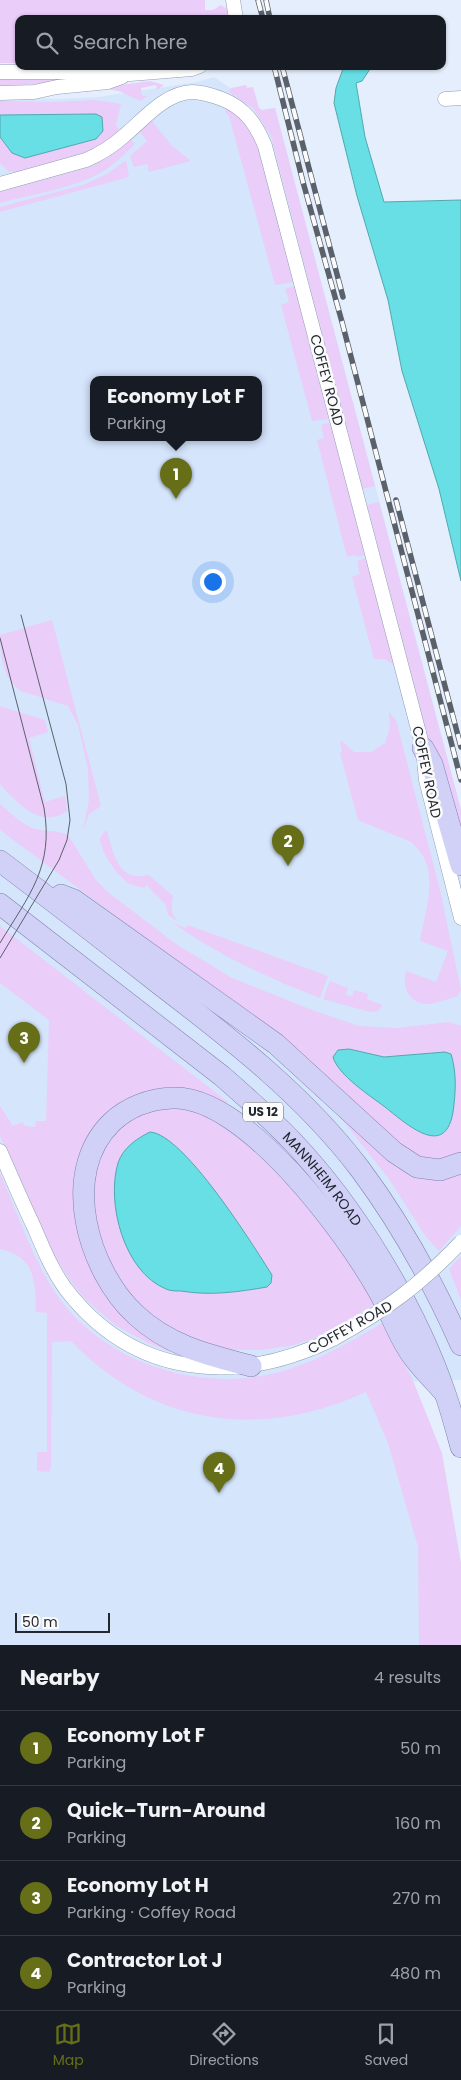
<!DOCTYPE html>
<meta charset="utf-8">
<style>
body{margin:0;font-family:Poppins,sans-serif;background:#20242c;color:#f1f3f6}
.scale{position:absolute;left:15px;bottom:12px;width:95px;box-sizing:border-box;padding-left:5px;border:2px solid #222830;border-top:0;font-size:14px;line-height:18px;white-space:nowrap;color:#222830;-webkit-text-stroke:4px #fbfbfb;paint-order:stroke}
.you{position:absolute;left:212px;top:581px;width:18px;height:18px;margin:-12px;border:4px solid #fff;border-radius:50%;background:#1a73e8;box-shadow:0 0 0 8px #1a73e833}
.badge{display:grid;place-items:center;width:32px;height:32px;border-radius:50%;background:#666f17;color:#fff;font-size:16px;font-weight:700}
.pin{position:absolute;translate:-50% -41px;filter:drop-shadow(0 1px 2px #0008)}
.pin::after{content:'';position:absolute;top:26px;width:18px;height:15px;background:inherit;clip-path:polygon(0 0,100% 0,50% 100%)}
.popup{position:absolute;left:90px;top:376px;width:172px;height:65px;box-sizing:border-box;display:grid;place-content:center;border-radius:10px;background:#171b24;filter:drop-shadow(0 1px 4px #0005);font-size:16px;white-space:nowrap;color:#9ea1a6}
.popup b{font-size:19px;color:#f1f3f6}
.popup::after{content:'';position:absolute;left:50%;top:100%;margin-left:-10px;border:10px solid transparent;border-top-color:#171b24}
.list{margin:0;padding:0;list-style:none}
h2{display:flex;justify-content:space-between;align-items:center;height:65px;margin:0;padding:0 20px;font-size:21px}
h2 small{font-size:16px;font-weight:400;color:#9ea1a6}
.list li{display:grid;grid-template-columns:32px 1fr auto;gap:15px;align-items:center;box-sizing:border-box;height:75px;padding:0 20px;border-top:1px solid #363941}
.list b{display:block;font-size:19px;white-space:nowrap}
.list p{margin:0;font-size:16px;white-space:nowrap;color:#9ea1a6}
.list em{font-size:16px;font-style:normal;color:#9ea1a6}
.icon{flex:none;width:28px;height:28px;fill:none;stroke:currentColor;stroke-width:2;stroke-linecap:round;stroke-linejoin:round}
.map{position:relative;flex:none;width:461px;height:1645px;overflow:hidden}
.search{position:absolute;background:#171b24;box-shadow:0 1px 4px #0004;left:15px;right:15px;top:15px;height:55px;display:flex;align-items:center;gap:12px;box-sizing:border-box;padding:0 18px;border-radius:10px;color:#9ea1a6;font-size:19px}
.sheet{height:365px;background:#171b24}
nav{display:flex;justify-content:space-around;align-items:center;box-sizing:border-box;height:70px;border-top:1px solid #363941;background:#171b24;font-size:14px;color:#9ea1a6}
nav a{display:grid;justify-items:center;gap:2px}
nav .on{color:#666f17}
.map>svg:first-child{display:block}
.built{fill:#d5e5fc;fill-rule:evenodd}
.green{fill:#eacdf9}
.water{fill:#67dfe5;stroke:#52a8af}
.lines{fill:none;stroke-linecap:round;stroke-linejoin:round}
.street-casing{stroke:#909eb3;stroke-width:15}
.primary-casing{stroke:#8080ad;stroke-width:22}
.street{stroke:#fff;stroke-width:14}
.primary{stroke:#d1d0f7;stroke-width:21}
.tram{stroke:#5a616b;stroke-width:1}
.rail-casing{stroke:#5a616b;stroke-width:5.5}
.rail{stroke:#fbfbfb;stroke-width:4;stroke-dasharray:11;stroke-linecap:butt}
.street-bridge-casing{stroke:#909eb3;stroke-width:15;stroke-linecap:butt}
.street-bridge{stroke:#fff;stroke-width:14}
.labels{text-anchor:middle;stroke-width:5;stroke-linejoin:round;paint-order:stroke}
.shield{fill:#fbfbfb;stroke:#63676d;stroke-width:1}
.shield-label{font-size:12px;font-weight:bold;fill:#222830}
.street-label{font-size:14px;fill:#222830;stroke:#fbfbfb}
</style>
<div class="map">
<svg width="461" height="1645" viewBox="0 0 461 1645">
<rect width="100%" height="100%" fill="#e5eefc"/>
<path class="built" d="M 214,77 L 262,110 L 275,108 L 461,809 L 461,1380 L 396,1382 L 458,1645 L 0,1645 L 0,97 L 59,99 L 98,97 L 197,82 ZM 94,380 L 258,380 L 258,438 L 94,438 Z"/>
<path class="green" d="M 0,0 L 205,0 L 205,10 L 213,10 L 221,5 L 227,9 L 227,19 L 19,19 L 19,63 L 0,63 Z
M 0,79 L 64,79 L 65,80 L 65,82 L 0,86 Z
M 150,81 L 164,85 L 157,90 L 156,85 L 141,88 L 142,96 L 148,96 L 140,101 L 119,91 L 100,88 Z
M 246,85 L 247,88 L 253,87 L 259,108 L 262,110 L 275,108 L 375,486 L 362,489 L 271,136 L 253,108 L 229,92 L 231,88 Z
M 94,100 L 121,104 L 116,125 L 120,131 L 98,149 L 20,173 L 8,171 L 0,163 L 0,101 L 52,102 Z
M 227,108 L 246,121 L 259,148 L 294,282 L 275,285 L 229,116 L 225,112 Z
M 152,121 L 172,146 L 191,161 L 149,172 L 147,164 L 134,167 L 130,156 L 147,141 L 139,131 Z
M 130,139 L 135,144 C 126,153 116,163 105,170 C 76,188 33,194 0,203 L 0,192 L 90,167 L 107,158 Z
M 126,160 L 129,177 L 0,212 L 0,207 L 83,185 L 107,174 Z
M 295,286 L 330,419 L 312,421 L 281,305 L 289,302 L 285,289 Z
M 331,422 L 366,555 L 356,557 L 355,555 L 347,557 L 317,440 L 324,438 L 321,425 Z
M 379,502 L 461,810 L 461,848 L 445,802 L 367,505 Z
M 367,558 L 395,666 L 385,659 L 374,659 L 352,577 L 360,574 L 357,561 Z
M 52,620 L 101,806 L 89,814 L 83,831 L 89,800 L 88,769 L 78,725 L 68,706 L 21,691 C 3,679 0,655 0,635 Z
M 0,706 L 45,720 L 48,732 L 29,738 L 45,802 L 65,796 L 67,811 C 41,830 16,802 0,784 Z
M 389,712 L 396,720 L 440,890 L 461,990 L 458,996 C 449,999 439,1002 430,1004 C 411,1006 401,988 406,971 L 436,982 L 448,951 L 420,941 C 426,906 442,868 411,842 L 358,820 L 340,753 L 342,752 L 340,742 L 342,741 L 354,752 L 371,752 L 385,743 L 390,728 Z
M 0,804 C 11,813 22,825 36,829 C 47,832 58,830 68,835 L 96,880 L 109,893 L 176,944 L 232,978 L 312,1010 L 359,1026 L 397,1028 L 449,1022 L 461,1026 L 461,1154 L 444,1160 L 414,1156 L 223,996 L 0,830 Z
M 107,830 C 113,853 118,883 149,875 L 173,896 C 171,907 170,915 180,922 L 169,916 L 165,904 L 146,885 L 144,888 C 140,887 136,886 132,885 C 119,879 101,853 100,839 L 103,833 Z
M 173,923 L 186,928 L 188,925 L 328,976 L 320,998 C 266,977 220,956 173,923 Z
M 0,926 L 228,1102 L 225,1106 L 205,1096 L 108,1115 L 78,1222 L 169,1349 L 168,1351 L 148,1343 L 115,1325 L 84,1298 L 72,1283 L 49,1248 L 0,1136 L 0,1106 L 13,1126 L 22,1122 L 25,1126 L 35,1127 L 36,1121 L 46,1121 L 49,1020 L 0,983 Z
M 330,981 L 348,988 L 346,995 L 352,996 L 354,990 L 368,994 L 367,999 L 383,1005 L 378,1011 L 370,1012 L 323,999 Z
M 159,1107 L 197,1110 L 238,1133 L 315,1212 L 376,1303 L 341,1325 L 312,1339 L 290,1346 L 260,1350 L 223,1350 L 192,1342 L 148,1316 L 113,1273 L 93,1213 L 94,1178 L 107,1141 L 129,1119 Z
M 344,1115 L 384,1154 L 461,1171 L 461,1226 L 439,1251 L 426,1237 L 389,1179 L 341,1118 Z
M 0,1173 C 18,1214 35,1267 62,1302 C 109,1363 196,1391 271,1374 C 311,1365 349,1343 384,1322 L 414,1383 L 442,1453 L 461,1563 L 461,1645 L 419,1645 L 418,1547 L 388,1443 L 366,1392 C 262,1440 153,1427 71,1341 L 52,1342 L 51,1468 L 49,1472 L 37,1471 L 37,1452 L 47,1452 L 47,1313 L 36,1312 C 35,1281 36,1257 0,1249 Z
M 461,1256 L 461,1300 L 449,1269 Z"/>
<path class="water" d="M 344,66 L 372,66 L 362,81 L 356,83 L 365,137 L 384,202 L 461,200 L 461,581 L 439,489 L 402,371 L 388,300 L 357,196 L 334,103 L 336,88 Z
M 96,114 L 102,117 L 103,131 L 96,139 L 25,158 L 12,153 L 0,137 L 0,115 Z
M 349,1049 L 384,1057 L 445,1052 L 451,1054 C 456,1070 456,1087 454,1104 C 449,1162 410,1127 385,1107 C 369,1095 338,1075 333,1057 L 338,1050 Z
M 150,1132 C 184,1134 253,1245 272,1275 L 271,1283 L 267,1287 C 238,1292 210,1296 181,1291 C 176,1291 170,1291 166,1289 C 124,1272 106,1203 118,1163 C 123,1148 136,1139 150,1132 Z"/>
<g class="lines">
<g class="street-casing">
<path id="street" d="M 233,0 L 236,19
M 0,72 L 108,72 L 130,74 L 192,69 L 200,66
M 0,93 L 34,92 L 57,87 L 108,82 L 122,77
M 445,99 L 461,98
M 0,184 L 86,160 C 100,154 114,145 125,135 C 144,119 165,93 192,92 C 202,92 214,96 222,99 C 245,108 256,124 265,146 L 423,748 L 426,780 L 461,918
M 0,1151 C 11,1176 22,1202 34,1227 C 43,1248 52,1270 65,1288 C 134,1379 238,1386 335,1338"/>
</g>
<g class="primary-casing">
<g id="primary">
<path d="M 423,748 L 432,764 L 461,865"/>
<path d="M 0,861 C 53,901 106,942 158,983 C 231,1039 304,1095 360,1169 C 401,1224 433,1282 461,1345"/>
<path d="M 61,895 L 74,900 L 276,1044 L 394,1152 L 417,1167 L 440,1170 L 461,1163"/>
<path id="s1" d="M 0,904 L 222,1076 C 246,1097 270,1118 292,1141 C 355,1207 415,1306 445,1393 C 451,1410 456,1429 461,1447"/>
<path d="M 251,1366 C 209,1355 169,1346 136,1315 C 88,1271 59,1173 112,1122 C 128,1107 150,1099 172,1098 C 244,1094 347,1234 379,1292 C 391,1313 399,1339 414,1358 C 423,1370 434,1381 444,1392"/>
</g>
</g>
<use href="#street" class="street"/>
<use href="#primary" class="primary"/>
<path class="tram" d="M 0,638 L 44,808 C 54,867 29,895 0,943
M 0,958 L 59,860 L 67,840 L 70,820 L 66,784 L 21,615"/>
<g class="rail-casing">
<path id="rail" d="M 258,0 L 263,19
M 266,0 L 270,19
M 274,66 L 303,182 L 342,322 L 461,780
M 282,66 L 343,297
M 396,500 L 461,747"/>
</g>
<use href="#rail" class="rail"/>
<g class="street-bridge-casing">
<path id="street-bridge" d="M 335,1338 C 387,1309 420,1285 461,1242"/>
</g>
<use href="#street-bridge" class="street-bridge"/>
</g>
<g class="labels">
<rect class="shield" x="243" y="1102.5" width="40" height="19" rx="4"/>
<g class="shield-label">
<text x="263" y="1116">US 12</text>
</g>
<g class="street-label">
<text transform="translate(327 380) rotate(75)" y="5">COFFEY ROAD</text>
<text transform="translate(427 772) rotate(78)" y="5">COFFEY ROAD</text>
<text dy="5" stroke="none"><textPath href="#s1" startOffset="425">MANNHEIM ROAD</textPath></text>
<text transform="translate(350 1327) rotate(-29)" y="5">COFFEY ROAD</text>
</g>
</g>
</svg>
<div class="scale">50 m</div>
<div class="you"></div>
<div class="pin badge" style="left:176px;top:499px">1</div>
<div class="popup"><b>Economy Lot F</b>Parking</div>
<div class="pin badge" style="left:288px;top:866px">2</div>
<div class="pin badge" style="left:24px;top:1063px">3</div>
<div class="pin badge" style="left:219px;top:1493px">4</div>
<div class="search"><svg class="icon" aria-label="search" viewBox="0 0 24 24"><circle cx="10" cy="10" r="6"/><path d="M15 15l6 6"/></svg>Search here</div>
</div>
<section class="sheet">
<h2>Nearby<small>4 results</small></h2>
<ul class="list">
<li><span class="badge">1</span><div><b>Economy Lot F</b><p>Parking</p></div><em>50 m</em></li>
<li><span class="badge">2</span><div><b>Quick–Turn-Around</b><p>Parking</p></div><em>160 m</em></li>
<li><span class="badge">3</span><div><b>Economy Lot H</b><p>Parking · Coffey Road</p></div><em>270 m</em></li>
<li><span class="badge">4</span><div><b>Contractor Lot J</b><p>Parking</p></div><em>480 m</em></li>
</ul>
</section>
<nav>
<a class="on"><svg class="icon" aria-label="map" viewBox="0 0 24 24"><path d="M3 6l6-2 6 2 6-2v14l-6 2-6-2-6 2zM9 4v14M15 6v14"/></svg>Map</a>
<a><svg class="icon" aria-label="directions" viewBox="0 0 24 24"><path d="M12 3l9 9-9 9-9-9zM9 14v-3h6M13 9l2 2-2 2"/></svg>Directions</a>
<a><svg class="icon" aria-label="saved" viewBox="0 0 24 24"><path d="M7 4h10v16l-5-4-5 4z"/></svg>Saved</a>
</nav>
